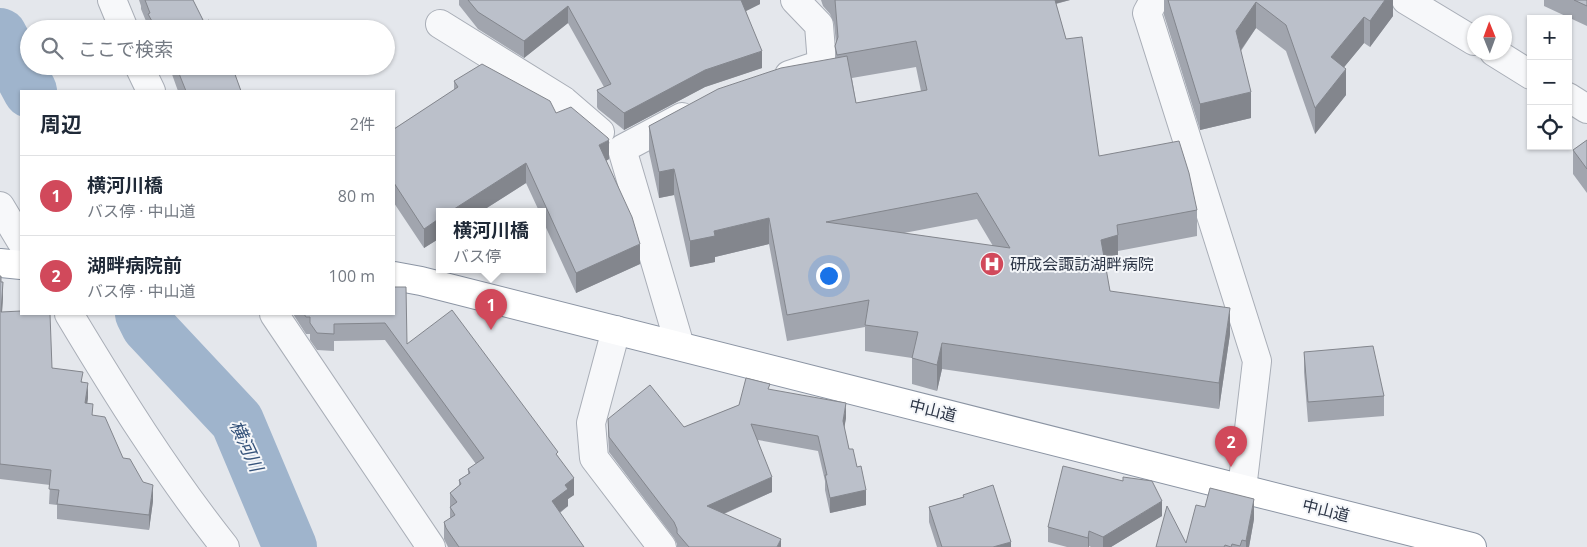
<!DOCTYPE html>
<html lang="ja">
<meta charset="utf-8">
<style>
body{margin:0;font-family:"Open Sans","Noto Sans JP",sans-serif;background:#f6f6f7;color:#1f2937}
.controls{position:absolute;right:15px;top:15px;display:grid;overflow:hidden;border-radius:0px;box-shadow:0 1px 4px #0004}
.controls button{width:45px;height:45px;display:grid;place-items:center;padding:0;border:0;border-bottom:1px solid #e0e1e3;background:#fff;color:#1f2937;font:25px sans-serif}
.compass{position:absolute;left:1467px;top:15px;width:45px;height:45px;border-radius:50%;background:#fff;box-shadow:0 1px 4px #0004;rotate:359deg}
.you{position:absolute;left:828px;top:275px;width:18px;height:18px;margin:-12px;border:4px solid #fff;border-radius:50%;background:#1a73e8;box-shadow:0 0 0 8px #1a73e833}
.badge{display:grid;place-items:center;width:32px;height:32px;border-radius:50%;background:#d1495b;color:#fff;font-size:16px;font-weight:700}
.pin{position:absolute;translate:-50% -41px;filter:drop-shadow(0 1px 2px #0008)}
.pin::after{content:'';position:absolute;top:26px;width:18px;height:15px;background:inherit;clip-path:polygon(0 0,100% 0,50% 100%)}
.popup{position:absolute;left:436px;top:208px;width:110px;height:65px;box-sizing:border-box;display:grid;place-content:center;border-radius:0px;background:#fff;filter:drop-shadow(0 1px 4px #0005);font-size:16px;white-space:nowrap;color:#747a83}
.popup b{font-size:19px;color:#1f2937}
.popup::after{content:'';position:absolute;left:50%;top:100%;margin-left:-10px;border:10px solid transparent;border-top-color:#fff}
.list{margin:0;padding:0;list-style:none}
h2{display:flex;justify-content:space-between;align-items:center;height:65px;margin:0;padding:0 20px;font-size:21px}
h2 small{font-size:16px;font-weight:400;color:#747a83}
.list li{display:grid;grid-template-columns:32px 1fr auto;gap:15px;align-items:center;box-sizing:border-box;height:80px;padding:0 20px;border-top:1px solid #e0e1e3}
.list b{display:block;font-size:19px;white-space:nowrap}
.list p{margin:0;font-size:16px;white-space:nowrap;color:#747a83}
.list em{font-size:16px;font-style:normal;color:#747a83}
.icon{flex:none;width:28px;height:28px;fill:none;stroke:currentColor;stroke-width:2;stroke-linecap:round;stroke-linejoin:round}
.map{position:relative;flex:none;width:1587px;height:547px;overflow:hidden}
.search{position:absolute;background:#fff;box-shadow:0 1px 4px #0004;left:20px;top:20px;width:375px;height:55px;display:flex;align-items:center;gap:12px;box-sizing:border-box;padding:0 18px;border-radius:28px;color:#747a83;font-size:19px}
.panel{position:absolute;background:#fff;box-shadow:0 1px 4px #0004;left:20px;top:90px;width:375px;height:225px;border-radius:0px}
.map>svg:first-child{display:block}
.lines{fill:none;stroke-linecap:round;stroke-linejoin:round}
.river{stroke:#9fb4cc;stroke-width:54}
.minor-casing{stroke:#a9aeb7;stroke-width:30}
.highway-casing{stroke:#8b94a3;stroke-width:30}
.minor{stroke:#f7f8fa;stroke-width:28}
.highway{stroke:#fff;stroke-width:28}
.wall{fill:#a1a5ae;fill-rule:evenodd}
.shaded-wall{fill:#83868d}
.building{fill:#bbc0ca;stroke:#83868d;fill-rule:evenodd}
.labels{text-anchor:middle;stroke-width:4;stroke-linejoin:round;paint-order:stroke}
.poi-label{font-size:16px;fill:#2b3445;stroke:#f4f6f9;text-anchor:start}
.street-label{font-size:16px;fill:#2b3445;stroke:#f4f6f9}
.water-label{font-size:18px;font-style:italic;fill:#34527a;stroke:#f4f6f9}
</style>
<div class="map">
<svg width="1587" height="547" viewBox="0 0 1587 547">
<rect width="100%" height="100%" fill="#e4e7ec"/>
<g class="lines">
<path class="river" d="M 0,35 L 30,91
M 142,314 L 148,326 L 237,421 L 290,547"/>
<g class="minor-casing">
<path id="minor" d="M 112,0 L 124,29
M 1154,0 L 1147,13 L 1257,361 L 1242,489
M 1406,0 L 1474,41
M 440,24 L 564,101 L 600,132
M 1494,52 L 1531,75
M 139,66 L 151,91
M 789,75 L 822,64 L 819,25 L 795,0
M 1568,97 L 1587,109
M 0,206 L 21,241
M 69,314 C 117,394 167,474 225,547
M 274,314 L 431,547
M 616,330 L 591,423 L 594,458 L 662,547
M 680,346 L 622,149 L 682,117"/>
</g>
<g class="highway-casing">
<path id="highway" d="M 0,263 L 21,265
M 394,276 L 421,281 L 1472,547"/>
</g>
<use href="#minor" class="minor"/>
<use href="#highway" class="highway"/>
</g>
<path class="wall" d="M 139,0 L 193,0 L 204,22 L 214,29 L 146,29 L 146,27 L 148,26 L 141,9 L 141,6 Z
M 459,0 L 760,0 L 760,4 L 746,11 L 762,68 L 705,87 L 624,130 L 598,109 L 597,107 L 597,90 L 604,87 L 568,23 L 524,58 L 478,29 L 459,5 Z
M 821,0 L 1070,0 L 1056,4 L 1099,156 L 1197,210 L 1197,236 L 1118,251 L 1118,261 L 1105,265 L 1110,291 L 1230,334 L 1219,409 L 942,369 L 937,391 L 912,384 L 912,358 L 865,351 L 865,327 L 787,341 L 769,244 L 715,257 L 715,262 L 690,267 L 674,195 L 659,198 L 649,152 L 649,126 L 835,59 L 836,43 L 834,23 L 830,14 L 823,6 ZM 916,67 L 921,91 L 856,103 L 852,78 ZM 977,219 L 993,246 L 904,233 Z
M 1164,0 L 1393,0 L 1393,16 L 1370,47 L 1364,43 L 1344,67 L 1346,95 L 1315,134 L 1286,51 L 1256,28 L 1241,51 L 1251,118 L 1200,130 L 1164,15 Z
M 1544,0 L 1587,0 L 1587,26 L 1544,6 Z
M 169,66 L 232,66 L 241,91 L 178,91 Z
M 454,81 L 556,113 L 609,159 L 606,161 L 640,264 L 576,293 L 542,219 L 542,211 L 539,211 L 526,183 L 482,211 L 440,211 L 440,238 L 424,248 L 394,203 L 394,129 L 454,90 Z
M 1587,140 L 1587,193 L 1573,174 L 1573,150 Z
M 0,276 L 3,297 L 2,312 L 52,368 L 83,382 L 88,398 L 87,403 L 93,416 L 153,501 L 149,530 L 57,519 L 57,505 L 49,504 L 50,485 L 0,479 Z
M 293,314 L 394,314 L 407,344 L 558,456 L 574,495 L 568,499 L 568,506 L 560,513 L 584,547 L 448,547 L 444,539 L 444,522 L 450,519 L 450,493 L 459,486 L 459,480 L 468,474 L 468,469 L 476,464 L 385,340 L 334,341 L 334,351 L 317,350 L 310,340 L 310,334 L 306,334 Z
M 1304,352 L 1384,396 L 1384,416 L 1308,422 L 1304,372 Z
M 770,390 L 846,418 L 844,427 L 849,449 L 866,505 L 830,513 L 825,490 L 825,481 L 818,451 L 758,440 L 772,492 L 724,514 L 781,547 L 677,547 L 677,544 L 674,538 L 609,452 L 608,434 L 608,419 L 684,427 L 739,405 Z
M 963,495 L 1011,547 L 937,547 L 929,522 L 929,507 L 963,497 Z
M 1205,507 L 1254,519 L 1249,547 L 1156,547 L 1186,543 Z
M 1162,516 L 1111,547 L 1091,547 L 1089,546 L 1089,547 L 1067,547 L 1048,542 L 1048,527 Z"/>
<path class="shaded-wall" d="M 740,0 L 760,0 L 760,4 L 740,14 Z
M 1050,0 L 1070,0 L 1050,5 Z
M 1385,0 L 1393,0 L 1393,16 L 1370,47 L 1370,21 Z
M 1256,2 L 1256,28 L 1236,57 L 1236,31 Z
M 568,6 L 568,23 L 524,58 L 524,41 Z
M 1364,17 L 1364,43 L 1331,83 L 1331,57 Z
M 762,51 L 762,68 L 705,87 L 624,130 L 624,113 L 705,70 Z
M 1346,69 L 1346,95 L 1315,134 L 1315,108 Z
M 1251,92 L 1251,118 L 1200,130 L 1200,104 Z
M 609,140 L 609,159 L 599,165 L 599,145 Z
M 526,163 L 526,183 L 482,211 L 451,211 Z
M 674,169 L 674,195 L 659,198 L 659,172 Z
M 440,218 L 440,238 L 424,248 L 424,229 Z
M 769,218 L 769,244 L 715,257 L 715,262 L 690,267 L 690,241 L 714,231 Z
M 1118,235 L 1118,261 L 1101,266 L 1101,240 Z
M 640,244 L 640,264 L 576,293 L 576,273 Z
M 3,282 L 3,297 L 1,327 L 1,312 Z
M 1230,308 L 1230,334 L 1219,409 L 1219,383 Z
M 942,343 L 942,369 L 937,391 L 937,365 Z
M 88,383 L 88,398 L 85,418 L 85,403 Z
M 846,403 L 846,418 L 843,436 L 843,421 Z
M 772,477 L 772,492 L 707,521 L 707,506 Z
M 574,478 L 574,495 L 568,499 L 568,506 L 552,518 L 552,501 L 565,485 Z
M 153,485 L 153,501 L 149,530 L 149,515 Z
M 866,490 L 866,505 L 830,513 L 830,498 Z
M 1254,499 L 1254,519 L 1249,547 L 1246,547 L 1246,541 Z
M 1162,501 L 1162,516 L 1111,547 L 1103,547 L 1103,537 Z
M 1089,531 L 1089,547 L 1088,547 L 1088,538 Z
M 781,539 L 781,547 L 777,547 Z
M 1011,542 L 1011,547 L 993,547 Z"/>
<path class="building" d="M 145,0 L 193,0 L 204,22 L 209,20 L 214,29 L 147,29 L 146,27 L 153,23 L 148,14 L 150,13 Z
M 468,0 L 741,0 L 762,51 L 705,70 L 624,113 L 598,92 L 597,90 L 611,84 L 568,6 L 524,41 L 478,12 Z
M 835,0 L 1055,0 L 1066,39 L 1082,37 L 1099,156 L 1179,141 L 1189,173 L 1197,210 L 1117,225 L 1118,235 L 1101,240 L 1110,291 L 1230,308 L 1219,383 L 942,343 L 937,365 L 912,358 L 918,332 L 865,325 L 869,300 L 787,315 L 769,218 L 714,231 L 715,236 L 690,241 L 674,169 L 659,172 L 649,126 L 718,89 L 781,68 L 847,56 L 856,103 L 927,90 L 916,41 L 837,55 L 835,46 L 838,37 ZM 977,193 L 1010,248 L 826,222 Z
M 1168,0 L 1385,0 L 1370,21 L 1364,17 L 1331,57 L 1346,69 L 1315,108 L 1286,25 L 1256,2 L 1236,31 L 1251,92 L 1200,104 Z
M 1574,0 L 1587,0 L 1587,6 Z
M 482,64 L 550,101 L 556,113 L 571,107 L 608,138 L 609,140 L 599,145 L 632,217 L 640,244 L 576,273 L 526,163 L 451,211 L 440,211 L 440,218 L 424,229 L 394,183 L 394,129 L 458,87 L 454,81 Z
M 176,66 L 232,66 L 241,91 L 186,91 Z
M 1587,140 L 1587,169 L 1573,150 Z
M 0,276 L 1,276 L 1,282 L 3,282 L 1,312 L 21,311 L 21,314 L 50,314 L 52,368 L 83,372 L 81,382 L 88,383 L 85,403 L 93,404 L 92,415 L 105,417 L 123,458 L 130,459 L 143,482 L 153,485 L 149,515 L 57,504 L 59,490 L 49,489 L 51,470 L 0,464 Z
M 394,287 L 406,287 L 407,344 L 452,310 L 558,452 L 556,454 L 574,478 L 565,485 L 568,489 L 552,501 L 584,547 L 459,547 L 446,528 L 444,522 L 455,515 L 450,507 L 457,502 L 450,493 L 461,484 L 459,480 L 470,473 L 468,469 L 484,458 L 385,323 L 334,324 L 334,334 L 317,333 L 310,323 L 310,317 L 306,317 L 304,314 L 394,314 Z
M 1373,346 L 1384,396 L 1308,402 L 1304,352 Z
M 746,378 L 770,384 L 768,389 L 846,403 L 843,421 L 849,449 L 853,449 L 857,467 L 861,466 L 866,490 L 830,498 L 825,475 L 827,475 L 818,436 L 751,424 L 772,477 L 707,506 L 781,539 L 777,547 L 689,547 L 677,533 L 677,529 L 674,522 L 609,437 L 608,419 L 650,385 L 684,427 L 739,405 Z
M 1063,466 L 1123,481 L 1123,477 L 1152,481 L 1162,501 L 1103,537 L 1089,531 L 1088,538 L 1048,527 Z
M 993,485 L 1011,542 L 993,547 L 942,547 L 929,507 L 964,497 L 963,495 Z
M 1210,488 L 1254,499 L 1246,541 L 1242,540 L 1240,546 L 1232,544 L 1231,547 L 1225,545 L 1224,547 L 1156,547 L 1167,506 L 1186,543 L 1196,505 L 1205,507 Z"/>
<defs>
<g id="hospital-disc" transform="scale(1.25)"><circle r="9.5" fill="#d1495b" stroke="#f4f6f9"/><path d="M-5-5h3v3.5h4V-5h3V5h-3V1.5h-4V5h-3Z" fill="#fff"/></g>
</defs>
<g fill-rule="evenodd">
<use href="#hospital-disc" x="992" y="264"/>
</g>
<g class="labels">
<g class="poi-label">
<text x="1010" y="270">研成会諏訪湖畔病院</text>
</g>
<g class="street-label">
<text transform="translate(933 410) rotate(14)" y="6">中山道</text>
<text transform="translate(1326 510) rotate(14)" y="6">中山道</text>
</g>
<g class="water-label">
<text transform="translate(246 446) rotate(65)" y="6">横河川</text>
</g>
</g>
</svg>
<div class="controls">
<button>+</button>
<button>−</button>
<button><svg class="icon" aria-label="locate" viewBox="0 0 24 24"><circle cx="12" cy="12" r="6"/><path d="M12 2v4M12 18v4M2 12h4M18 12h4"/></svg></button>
</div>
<svg class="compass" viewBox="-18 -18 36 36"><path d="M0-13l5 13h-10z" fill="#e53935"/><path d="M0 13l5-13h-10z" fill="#747a83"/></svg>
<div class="you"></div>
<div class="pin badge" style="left:491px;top:330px">1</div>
<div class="popup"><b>横河川橋</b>バス停</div>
<div class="pin badge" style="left:1231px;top:467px">2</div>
<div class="search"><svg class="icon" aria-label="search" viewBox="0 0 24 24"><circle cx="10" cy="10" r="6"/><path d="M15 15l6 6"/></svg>ここで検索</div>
<section class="panel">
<h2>周辺<small>2件</small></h2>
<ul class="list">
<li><span class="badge">1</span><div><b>横河川橋</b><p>バス停 · 中山道</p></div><em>80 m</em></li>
<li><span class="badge">2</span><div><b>湖畔病院前</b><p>バス停 · 中山道</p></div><em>100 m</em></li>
</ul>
</section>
</div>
